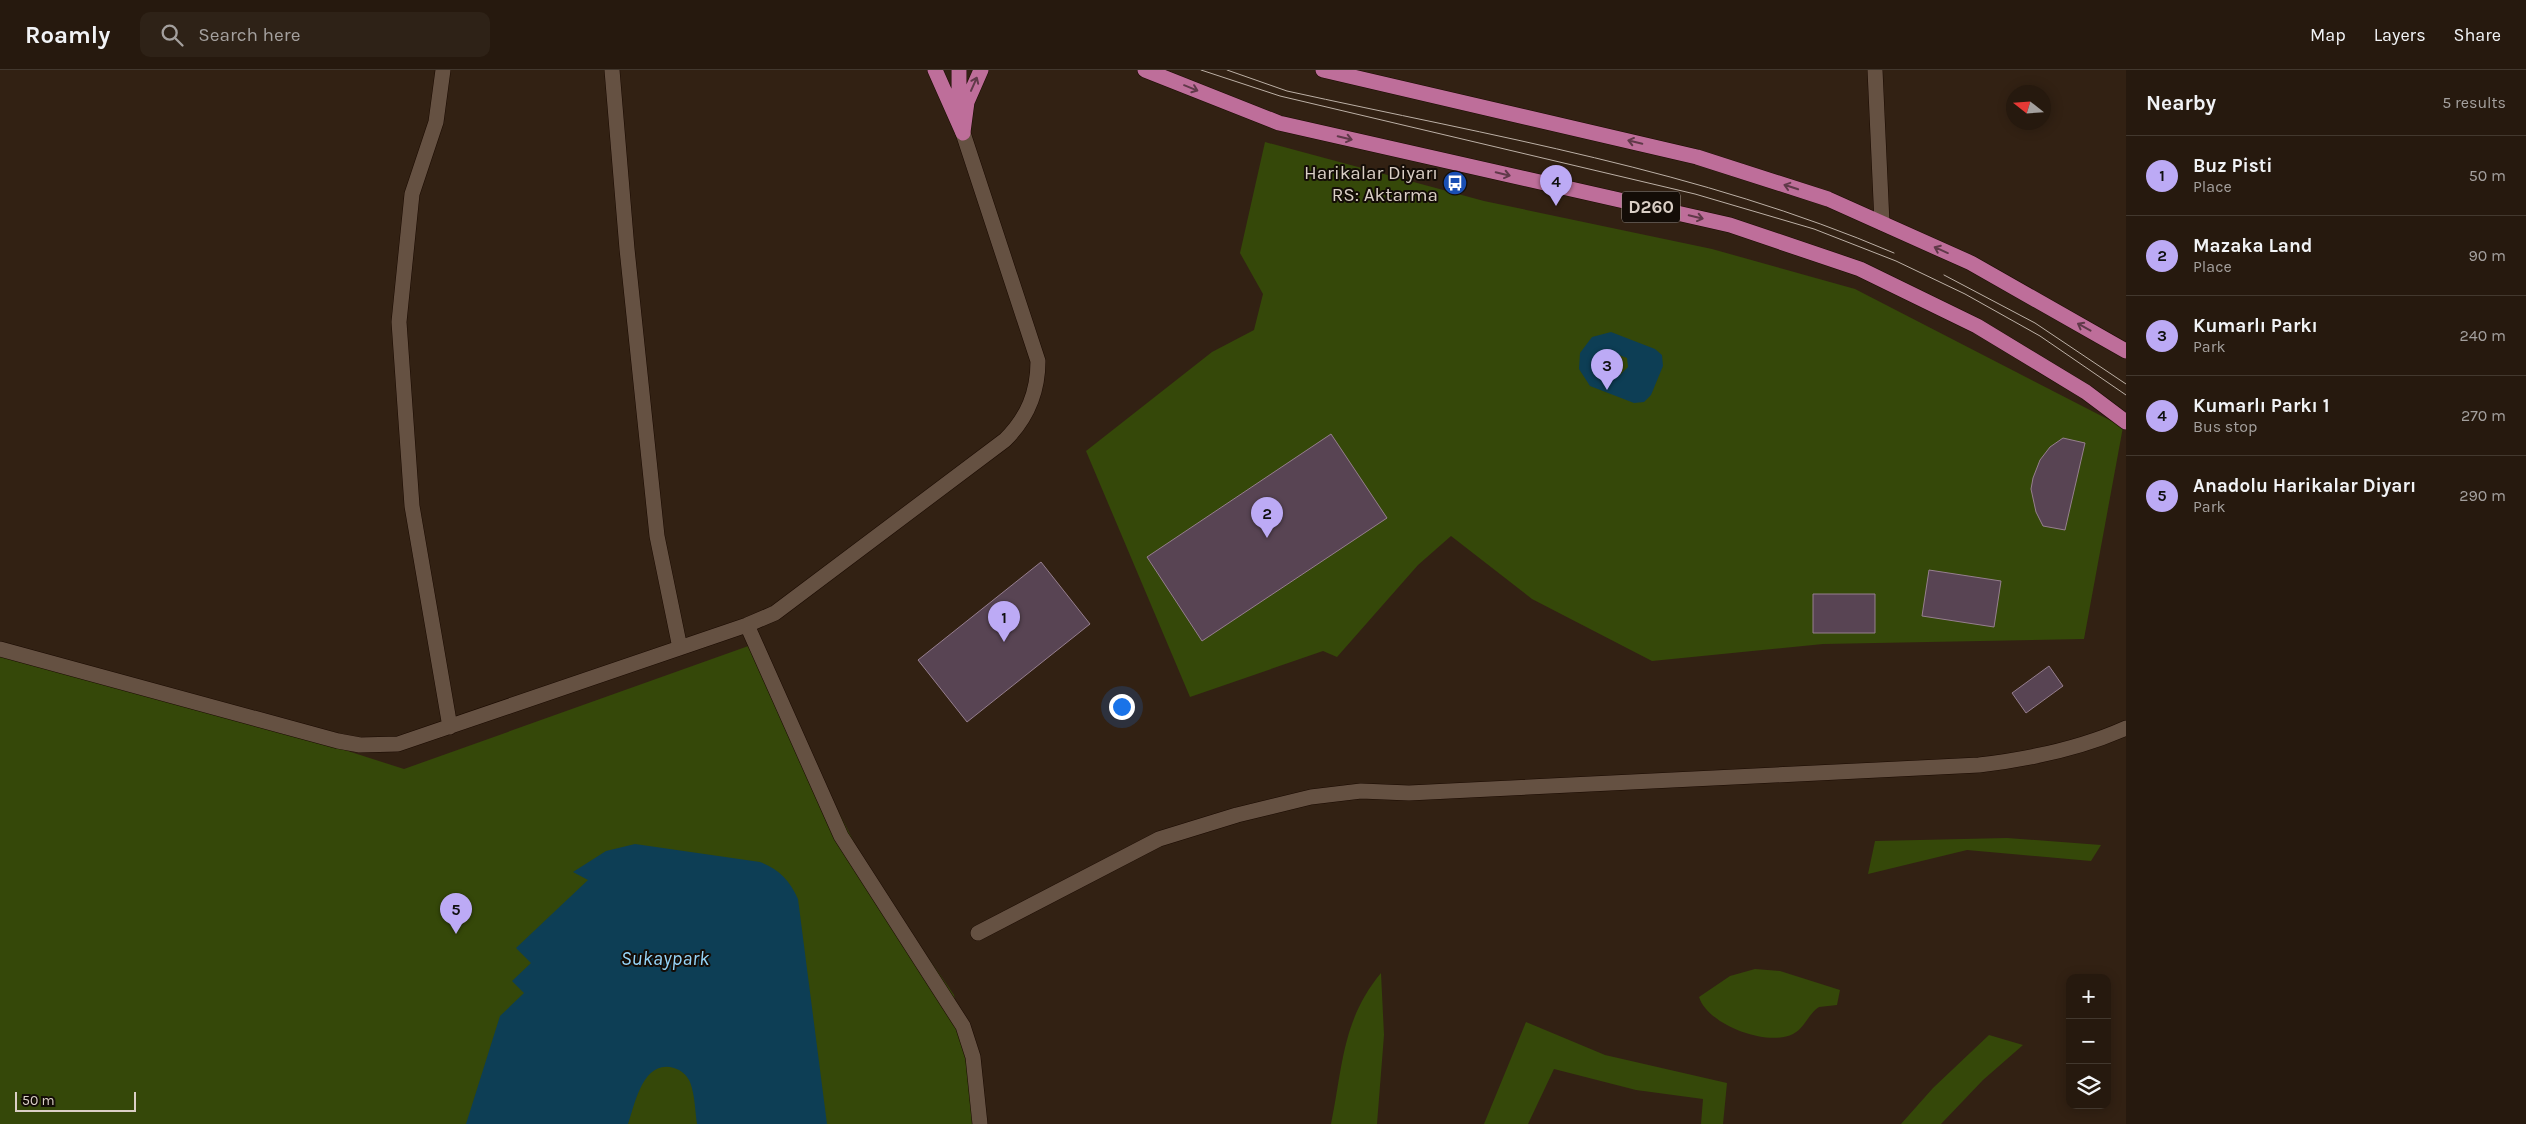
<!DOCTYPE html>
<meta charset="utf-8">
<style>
body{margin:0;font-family:Karla,sans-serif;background:#2e2217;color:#f1f3f6}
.controls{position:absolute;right:15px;bottom:15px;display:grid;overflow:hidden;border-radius:10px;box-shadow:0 2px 12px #0003}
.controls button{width:45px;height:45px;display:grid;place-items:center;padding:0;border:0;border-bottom:1px solid #42382e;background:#26190e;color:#f1f3f6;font:25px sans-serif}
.compass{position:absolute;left:2006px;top:15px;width:45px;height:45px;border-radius:50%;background:#26190e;box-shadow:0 2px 12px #0003;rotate:287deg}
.scale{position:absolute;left:15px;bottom:12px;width:121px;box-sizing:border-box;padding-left:5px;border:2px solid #dacfc6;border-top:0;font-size:14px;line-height:18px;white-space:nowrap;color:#dacfc6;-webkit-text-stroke:4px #140d07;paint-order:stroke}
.you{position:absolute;left:1121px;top:636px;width:18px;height:18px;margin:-12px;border:4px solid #fff;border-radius:50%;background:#1a73e8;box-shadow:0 0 0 8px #1a73e833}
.badge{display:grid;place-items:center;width:32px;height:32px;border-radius:50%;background:#bcaaf5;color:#111;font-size:16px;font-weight:700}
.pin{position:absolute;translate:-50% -41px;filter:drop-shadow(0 1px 2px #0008)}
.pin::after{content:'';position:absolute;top:26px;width:18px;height:15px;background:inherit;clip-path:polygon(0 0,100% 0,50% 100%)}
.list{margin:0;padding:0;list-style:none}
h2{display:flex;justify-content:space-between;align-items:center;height:65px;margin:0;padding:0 20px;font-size:21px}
h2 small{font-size:16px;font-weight:400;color:#a4a09e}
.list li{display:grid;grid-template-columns:32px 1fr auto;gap:15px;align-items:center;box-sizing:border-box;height:80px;padding:0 20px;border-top:1px solid #42382e}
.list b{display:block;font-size:19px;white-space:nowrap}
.list p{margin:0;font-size:16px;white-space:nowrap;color:#a4a09e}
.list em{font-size:16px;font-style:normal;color:#a4a09e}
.icon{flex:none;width:28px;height:28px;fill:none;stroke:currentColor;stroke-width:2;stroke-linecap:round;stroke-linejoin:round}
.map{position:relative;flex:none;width:2126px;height:1054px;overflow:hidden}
header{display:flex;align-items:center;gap:30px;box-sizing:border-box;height:70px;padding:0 25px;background:#26190e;border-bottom:1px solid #42382e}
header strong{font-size:24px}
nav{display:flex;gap:28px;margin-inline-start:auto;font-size:18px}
.search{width:350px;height:45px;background:#2e2217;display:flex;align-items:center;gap:12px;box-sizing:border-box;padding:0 18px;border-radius:10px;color:#a4a09e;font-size:19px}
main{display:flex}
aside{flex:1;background:#26190e}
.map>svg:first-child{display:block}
.green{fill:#354809}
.water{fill:#0d3e55;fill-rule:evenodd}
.building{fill:#584453;stroke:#967f8f}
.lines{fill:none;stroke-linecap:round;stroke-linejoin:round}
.street-casing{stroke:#1a0a01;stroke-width:16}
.highway-casing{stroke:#1a0a01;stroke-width:16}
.street{stroke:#655142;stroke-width:15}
.highway{stroke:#be6e9a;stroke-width:15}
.tram{stroke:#bcb0a6;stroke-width:1}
.oneway{stroke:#603949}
.labels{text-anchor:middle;stroke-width:4;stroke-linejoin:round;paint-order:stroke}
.shield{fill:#140d07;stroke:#9f958d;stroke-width:1}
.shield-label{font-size:18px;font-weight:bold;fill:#dacfc6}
.poi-label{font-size:19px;fill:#dacfc6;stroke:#140d07;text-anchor:end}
.water-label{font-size:20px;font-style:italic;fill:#96d5f9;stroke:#140d07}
</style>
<header>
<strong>Roamly</strong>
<div class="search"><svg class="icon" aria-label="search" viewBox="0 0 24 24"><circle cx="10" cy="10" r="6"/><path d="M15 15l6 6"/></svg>Search here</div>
<nav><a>Map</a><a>Layers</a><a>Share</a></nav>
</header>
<main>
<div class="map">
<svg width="2126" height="1054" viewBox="0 0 2126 1054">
<rect width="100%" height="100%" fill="#322113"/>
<path class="green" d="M 1265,72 L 1484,131 L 1712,179 L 1855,219 L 2123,357 L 2084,569 L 1823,574 L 1652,591 L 1532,529 L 1451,466 L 1418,495 L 1337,587 L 1323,581 L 1190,627 L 1086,381 L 1212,282 L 1254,260 L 1263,224 L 1240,183 Z
M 754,574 L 869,802 L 954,925 L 977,1054 L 0,1054 L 0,579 L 213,638 L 404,699 Z
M 2007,768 L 2101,775 L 2091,791 L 1967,780 L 1868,804 L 1875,771 Z
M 1755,899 L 1780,901 L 1840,920 L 1837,935 L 1819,937 C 1808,944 1805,958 1793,964 C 1767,977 1708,955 1699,927 L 1730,906 Z
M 1381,903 L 1384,965 L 1377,1054 L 1331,1054 C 1343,996 1342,950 1381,903 Z
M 1526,952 L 1605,985 L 1727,1013 L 1723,1054 L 1701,1054 L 1703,1029 L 1636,1020 L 1554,999 L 1528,1054 L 1484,1054 Z
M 1989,965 L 2023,975 L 1983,1010 L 1941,1054 L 1901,1054 L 1933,1018 Z"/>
<path class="water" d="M 1611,262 L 1655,279 L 1662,285 L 1663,296 L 1651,325 L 1644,332 L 1634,333 L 1590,316 L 1579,299 L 1580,283 L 1592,267 ZM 1606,280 L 1627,288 L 1628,297 L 1620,305 L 1599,296 L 1598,287 Z
M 635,774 L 760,792 C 779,799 790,811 798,829 L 827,1054 L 697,1054 C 695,1041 695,1025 690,1012 C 687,1005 681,1000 674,998 C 643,989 635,1034 628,1054 L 466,1054 L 500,946 L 524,923 L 512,911 L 531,893 L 516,878 L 588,810 L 573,802 L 606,781 Z"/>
<path class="building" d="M 1331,364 L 1387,448 L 1202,571 L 1147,487 Z
M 2063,368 L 2085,373 L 2065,460 L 2043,456 L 2036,442 L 2031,419 L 2033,408 L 2040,390 L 2050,377 Z
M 1041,492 L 1090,554 L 967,652 L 918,590 Z
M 1929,500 L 2001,511 L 1994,557 L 1922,546 Z
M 1813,524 L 1875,524 L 1875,563 L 1813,563 Z
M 2049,596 L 2063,616 L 2026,643 L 2012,623 Z"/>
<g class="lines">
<g class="street-casing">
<path id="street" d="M 443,0 L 436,52 L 412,124 L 399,252 L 412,436 L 450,657
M 612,0 L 627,179 L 657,466 L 680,578
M 1875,0 L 1882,153
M 747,555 L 841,766 L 963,956 L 973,987 L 980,1054
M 0,579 L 338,671 L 360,675 L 398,674 L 747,555 L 775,543 L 1005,370 C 1028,347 1038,322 1038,291 L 963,63
M 978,863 L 1159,769 L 1237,745 L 1311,727 L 1361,721 L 1409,723 L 1979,695 C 2030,689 2079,679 2126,658"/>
</g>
<g class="highway-casing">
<path id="highway" d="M 935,0 L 963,63
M 959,0 L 959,46
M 1145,0 L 1279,53 L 1730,155 L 1860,199 L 1977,256 L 2086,322 L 2126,352
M 1323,0 L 1697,87 L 1828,129 L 1971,193 L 2126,281
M 963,62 L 967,32 L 981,0"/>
</g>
<use href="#street" class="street"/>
<use href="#highway" class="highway"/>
<path class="tram" d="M 1201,0 L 1280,26 L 1695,124 L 1814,159 L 1896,191 L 1965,224 L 2040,266 L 2126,325
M 1227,0 L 1287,21 C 1492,66 1700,100 1894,183
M 1944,205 L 2035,253 L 2126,314"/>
</g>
<defs><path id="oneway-shaft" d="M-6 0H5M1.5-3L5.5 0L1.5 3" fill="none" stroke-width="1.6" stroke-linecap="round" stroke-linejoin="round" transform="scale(1.25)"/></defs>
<g class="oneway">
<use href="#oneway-shaft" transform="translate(974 14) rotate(-66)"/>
<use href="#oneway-shaft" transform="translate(1191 18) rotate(22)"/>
<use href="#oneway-shaft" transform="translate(1345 68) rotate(13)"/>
<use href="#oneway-shaft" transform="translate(1635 72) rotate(-167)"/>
<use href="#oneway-shaft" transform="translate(1503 104) rotate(13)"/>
<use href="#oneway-shaft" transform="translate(1791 117) rotate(-162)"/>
<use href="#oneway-shaft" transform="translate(1696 147) rotate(13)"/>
<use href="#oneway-shaft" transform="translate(1941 180) rotate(-156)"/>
<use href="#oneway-shaft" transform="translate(2084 257) rotate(-151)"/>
</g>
<defs>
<g id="bus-disc" transform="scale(1.25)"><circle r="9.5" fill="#1a4fb4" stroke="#140d07"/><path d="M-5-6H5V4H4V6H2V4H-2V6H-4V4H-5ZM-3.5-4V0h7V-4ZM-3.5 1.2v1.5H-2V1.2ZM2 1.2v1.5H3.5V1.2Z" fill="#fff"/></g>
</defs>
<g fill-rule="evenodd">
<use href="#bus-disc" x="1455" y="113"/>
</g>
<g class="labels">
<rect class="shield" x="1622" y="121.5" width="58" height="31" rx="4"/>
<g class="shield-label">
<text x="1651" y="143">D260</text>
</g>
<g class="poi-label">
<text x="1438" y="109">Harikalar Diyarı<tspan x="1438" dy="22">RS: Aktarma</tspan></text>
</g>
<g class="water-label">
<text x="665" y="895">Sukaypark</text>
</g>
</g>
</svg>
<div class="controls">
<button>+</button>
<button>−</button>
<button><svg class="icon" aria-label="layers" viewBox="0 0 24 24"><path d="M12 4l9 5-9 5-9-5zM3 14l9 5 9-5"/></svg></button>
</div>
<svg class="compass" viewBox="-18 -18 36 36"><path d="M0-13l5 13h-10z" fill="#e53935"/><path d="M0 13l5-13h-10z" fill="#a4a09e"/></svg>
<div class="scale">50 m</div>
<div class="you"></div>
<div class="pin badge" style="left:1004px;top:572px">1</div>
<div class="pin badge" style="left:1267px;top:468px">2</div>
<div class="pin badge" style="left:1607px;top:320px">3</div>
<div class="pin badge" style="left:1556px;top:136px">4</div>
<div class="pin badge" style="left:456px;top:864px">5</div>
</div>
<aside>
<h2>Nearby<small>5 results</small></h2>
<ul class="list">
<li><span class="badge">1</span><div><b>Buz Pisti</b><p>Place</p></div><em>50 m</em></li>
<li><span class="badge">2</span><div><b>Mazaka Land</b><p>Place</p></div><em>90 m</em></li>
<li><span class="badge">3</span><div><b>Kumarlı Parkı</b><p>Park</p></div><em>240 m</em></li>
<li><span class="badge">4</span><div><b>Kumarlı Parkı 1</b><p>Bus stop</p></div><em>270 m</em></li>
<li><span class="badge">5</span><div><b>Anadolu Harikalar Diyarı</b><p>Park</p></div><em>290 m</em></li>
</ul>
</aside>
</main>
